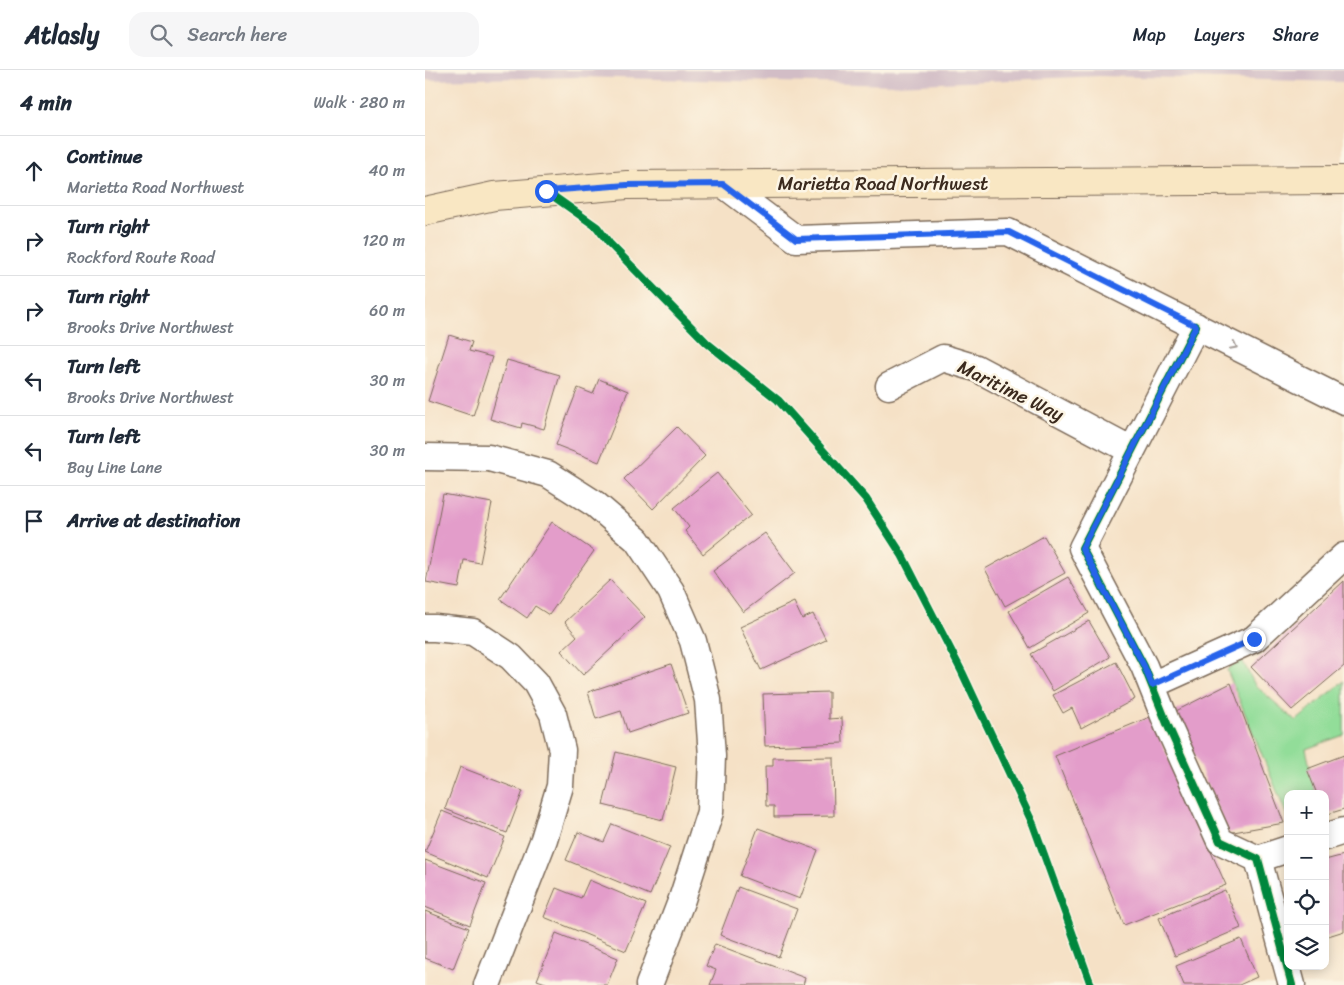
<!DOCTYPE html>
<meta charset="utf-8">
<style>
body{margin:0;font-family:Sriracha,sans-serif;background:#f6f6f7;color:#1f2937}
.controls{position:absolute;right:15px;bottom:15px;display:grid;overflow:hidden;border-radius:10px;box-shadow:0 2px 12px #0003}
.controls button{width:45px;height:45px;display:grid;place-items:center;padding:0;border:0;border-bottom:1px solid #e0e1e3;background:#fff;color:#1f2937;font:25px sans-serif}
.stop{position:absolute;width:15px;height:15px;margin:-11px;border:4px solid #2563eb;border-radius:50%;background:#fff}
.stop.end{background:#2563eb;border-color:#fff;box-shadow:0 1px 5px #0008}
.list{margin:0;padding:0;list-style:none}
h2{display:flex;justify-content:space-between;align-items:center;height:65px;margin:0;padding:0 20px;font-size:21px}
h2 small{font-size:16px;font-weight:400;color:#747a83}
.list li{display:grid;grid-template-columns:32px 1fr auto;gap:15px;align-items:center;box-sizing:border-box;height:70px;padding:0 20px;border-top:1px solid #e0e1e3}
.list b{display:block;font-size:19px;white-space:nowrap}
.list p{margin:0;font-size:16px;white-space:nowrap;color:#747a83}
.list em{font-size:16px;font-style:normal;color:#747a83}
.icon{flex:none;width:28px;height:28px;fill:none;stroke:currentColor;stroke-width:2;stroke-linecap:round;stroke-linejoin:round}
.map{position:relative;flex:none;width:919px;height:915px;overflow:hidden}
header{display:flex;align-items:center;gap:30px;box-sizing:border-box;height:70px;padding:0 25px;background:#fff;border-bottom:1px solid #e0e1e3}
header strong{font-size:24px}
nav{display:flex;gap:28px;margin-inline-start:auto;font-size:18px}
.search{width:350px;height:45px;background:#f6f6f7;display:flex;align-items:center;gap:12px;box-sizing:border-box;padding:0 18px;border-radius:15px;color:#747a83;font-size:19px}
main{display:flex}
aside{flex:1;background:#fff}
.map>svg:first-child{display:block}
.industrial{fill:#d2bdc6}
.green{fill:#92dd99;stroke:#66845c}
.building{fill:#e39dca}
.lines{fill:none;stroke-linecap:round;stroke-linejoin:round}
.minor-casing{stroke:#7c6a59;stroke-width:29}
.secondary-casing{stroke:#7c6a59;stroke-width:30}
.minor{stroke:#fff;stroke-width:26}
.secondary{stroke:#f9e7c3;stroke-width:28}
.cycleway-casing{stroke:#fcf5e5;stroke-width:11}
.cycleway{stroke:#00873e;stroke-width:8}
.oneway{stroke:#a79f9a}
.route{stroke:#2563eb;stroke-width:6}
.labels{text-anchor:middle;stroke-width:5;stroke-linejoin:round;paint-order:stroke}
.street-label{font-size:19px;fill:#3b2a1e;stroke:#fcf5e5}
</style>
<header>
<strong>Atlasly</strong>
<div class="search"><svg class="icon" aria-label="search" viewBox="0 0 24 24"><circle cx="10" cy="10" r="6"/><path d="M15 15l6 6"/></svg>Search here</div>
<nav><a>Map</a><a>Layers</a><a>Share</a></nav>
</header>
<main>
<aside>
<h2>4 min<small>Walk · 280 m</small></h2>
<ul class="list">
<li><svg class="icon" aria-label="ahead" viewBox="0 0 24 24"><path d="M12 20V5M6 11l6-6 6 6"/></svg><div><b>Continue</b><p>Marietta Road Northwest</p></div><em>40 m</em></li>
<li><svg class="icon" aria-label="right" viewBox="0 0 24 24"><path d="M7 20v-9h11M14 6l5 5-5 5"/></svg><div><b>Turn right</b><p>Rockford Route Road</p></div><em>120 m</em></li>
<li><svg class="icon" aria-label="right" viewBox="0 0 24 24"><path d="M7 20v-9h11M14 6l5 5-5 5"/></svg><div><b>Turn right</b><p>Brooks Drive Northwest</p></div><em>60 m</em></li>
<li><svg class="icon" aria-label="left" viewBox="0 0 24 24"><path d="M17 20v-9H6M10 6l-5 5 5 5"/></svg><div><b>Turn left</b><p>Brooks Drive Northwest</p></div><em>30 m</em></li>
<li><svg class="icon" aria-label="left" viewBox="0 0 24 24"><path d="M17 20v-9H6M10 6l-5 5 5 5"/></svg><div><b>Turn left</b><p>Bay Line Lane</p></div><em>30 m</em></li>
<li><svg class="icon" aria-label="arrive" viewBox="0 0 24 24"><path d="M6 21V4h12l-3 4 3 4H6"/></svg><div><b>Arrive at destination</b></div></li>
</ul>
</aside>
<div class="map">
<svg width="919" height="915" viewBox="0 0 919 915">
<rect width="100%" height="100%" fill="#fcf5e5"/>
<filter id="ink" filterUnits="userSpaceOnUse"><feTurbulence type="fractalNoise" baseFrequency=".02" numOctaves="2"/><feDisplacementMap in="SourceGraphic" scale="10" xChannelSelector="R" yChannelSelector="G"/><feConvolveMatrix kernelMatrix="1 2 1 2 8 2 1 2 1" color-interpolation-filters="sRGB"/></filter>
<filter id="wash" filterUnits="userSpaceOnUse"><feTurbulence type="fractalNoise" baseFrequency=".0096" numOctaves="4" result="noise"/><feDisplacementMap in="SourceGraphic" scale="20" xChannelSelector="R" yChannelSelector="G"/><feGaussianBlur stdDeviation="1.12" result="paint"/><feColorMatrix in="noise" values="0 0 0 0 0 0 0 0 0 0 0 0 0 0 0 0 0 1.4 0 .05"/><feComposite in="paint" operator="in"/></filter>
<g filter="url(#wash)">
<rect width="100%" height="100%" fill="#f5e1c6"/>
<path class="industrial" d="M 0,0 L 919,0 L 919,12 L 674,6 L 471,15 L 152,7 L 0,10 Z"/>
<path class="green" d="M 816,588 L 830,615 L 871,651 L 919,611 L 919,665 L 881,679 L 891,724 L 863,724 L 863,748 L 802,600 Z"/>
<g id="blocks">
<path class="building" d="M 24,265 L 47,272 L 44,281 L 67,287 L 48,346 L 3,331 Z
M 82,290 L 135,305 L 119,359 L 97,353 L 96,358 L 65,349 Z
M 174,309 L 203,321 L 174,392 L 131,375 L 153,318 L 168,324 Z
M 252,357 L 280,386 L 228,439 L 199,409 Z
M 292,403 L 326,445 L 278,484 L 260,461 L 264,457 L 249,438 Z
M 18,424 L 67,433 L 55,493 L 39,490 L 34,518 L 1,512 Z
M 127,452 L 169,481 L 124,545 L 110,536 L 102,548 L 75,529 Z
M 340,463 L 370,503 L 318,542 L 288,501 Z
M 619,466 L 640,503 L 580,536 L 560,499 Z
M 643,507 L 664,543 L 605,578 L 584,541 Z
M 185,510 L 220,547 L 158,605 L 136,581 L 152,566 L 140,552 Z
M 919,511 L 919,596 L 867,640 L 826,597 Z
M 369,532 L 377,549 L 388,544 L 401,570 L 336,600 L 315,557 Z
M 664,551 L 685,587 L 628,621 L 606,584 Z
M 691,592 L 710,629 L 656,658 L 647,638 L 638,643 L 628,625 Z
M 246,594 L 263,643 L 203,663 L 196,641 L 171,649 L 163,622 Z
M 806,613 L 859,753 L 803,763 L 751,641 Z
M 404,622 L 404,649 L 417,648 L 418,673 L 340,676 L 338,624 Z
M 725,647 L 801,815 L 699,855 L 630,686 Z
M 191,682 L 251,697 L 238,750 L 178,735 Z
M 919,685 L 919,739 L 900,745 L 900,724 L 892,724 L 882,699 Z
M 408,687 L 409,746 L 349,747 L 349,736 L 341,736 L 340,696 L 348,696 L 348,688 Z
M 35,697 L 98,721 L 82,763 L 20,739 Z
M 17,741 L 80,767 L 63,808 L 0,782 Z
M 187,754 L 245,777 L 225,825 L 141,790 L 153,762 L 179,772 Z
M 333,758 L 393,780 L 375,829 L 315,806 Z
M 919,785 L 919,861 L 900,867 L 900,790 Z
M 0,790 L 61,813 L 45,855 L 0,837 Z
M 164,810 L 221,834 L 201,881 L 119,847 L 131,818 L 156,828 Z
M 313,817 L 372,839 L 354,887 L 295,865 Z
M 800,820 L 816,858 L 750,886 L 734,848 Z
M 0,841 L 44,858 L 28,899 L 0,888 Z
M 131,863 L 193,888 L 182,915 L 126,915 L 112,910 Z
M 816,869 L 832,907 L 814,915 L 759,915 L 751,896 Z
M 290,874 L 380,908 L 378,915 L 285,915 L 291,900 L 281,896 Z"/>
</g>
</g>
<g filter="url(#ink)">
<use href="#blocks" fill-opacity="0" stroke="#7c6a59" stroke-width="1"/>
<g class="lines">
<g class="minor-casing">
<path id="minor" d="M 298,114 L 371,169 L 583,162 L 919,331
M 771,256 L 657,478 L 719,596 L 743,656 L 795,771 L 833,789 L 867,915
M 464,316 L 518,288 L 551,298 L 707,381
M 0,387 L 64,388 L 123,404 L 170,434 L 212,470 L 246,521 L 268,571 L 283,630 L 287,686 L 285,742 L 257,829 L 224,915
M 0,558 L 10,558 L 48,562 L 86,587 L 111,613 L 128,644 L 137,680 L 135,716 L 119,769 L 62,915
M 727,615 L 829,569 L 919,486
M 900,767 L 919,761
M 833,789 L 863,779"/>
</g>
<g class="secondary-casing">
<path id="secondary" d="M 0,141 L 69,126 L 202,115 L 919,110"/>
</g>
<use href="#minor" class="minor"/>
<use href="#secondary" class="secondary"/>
<g class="cycleway-casing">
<path id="cycleway" d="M 121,121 L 172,157 L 184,173 L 282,273 L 353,330 L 441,429 L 477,485 L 537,602 L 608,754 L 666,915
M 771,256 L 657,478 L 719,596 L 743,656 L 795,771 L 833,789 L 867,915"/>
</g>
<use href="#cycleway" class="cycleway"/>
</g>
<defs><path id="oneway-chevron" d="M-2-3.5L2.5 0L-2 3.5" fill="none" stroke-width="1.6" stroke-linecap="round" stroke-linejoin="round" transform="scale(1.25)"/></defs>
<use class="oneway" href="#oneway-chevron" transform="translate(809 276) rotate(27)"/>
</g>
<g class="lines" filter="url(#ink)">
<path class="route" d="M 121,121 L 202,115 L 298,114 L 371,169 L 584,162 L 771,256 L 657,478 L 719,596 L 727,615 L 829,569"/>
</g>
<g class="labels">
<g class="street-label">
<text x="458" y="120">Marietta Road Northwest</text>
<text transform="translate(586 320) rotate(26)" y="7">Maritime Way</text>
</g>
</g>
</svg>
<div class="controls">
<button>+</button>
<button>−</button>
<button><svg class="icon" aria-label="locate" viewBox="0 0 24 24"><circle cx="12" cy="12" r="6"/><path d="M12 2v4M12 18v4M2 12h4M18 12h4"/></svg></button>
<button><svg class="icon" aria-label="layers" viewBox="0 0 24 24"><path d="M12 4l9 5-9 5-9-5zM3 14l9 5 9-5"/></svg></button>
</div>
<div class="stop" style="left:121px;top:121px"></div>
<div class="stop end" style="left:829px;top:569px"></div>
</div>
</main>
